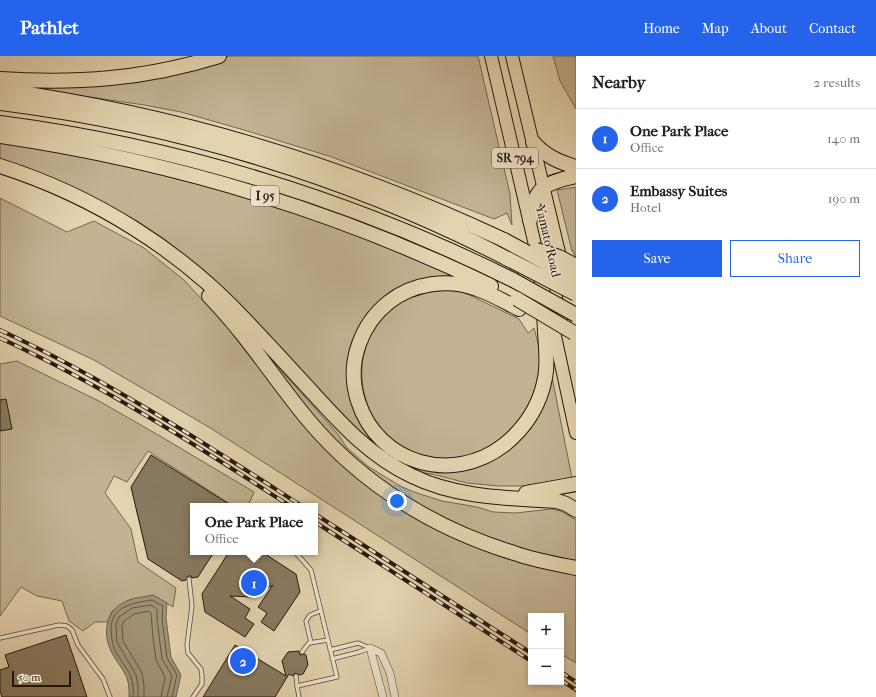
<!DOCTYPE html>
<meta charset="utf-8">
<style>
body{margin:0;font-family:"IM FELL French Canon",serif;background:#f6f6f6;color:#202124}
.controls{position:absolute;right:12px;bottom:12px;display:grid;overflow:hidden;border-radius:0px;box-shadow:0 2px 6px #0003}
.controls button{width:36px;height:36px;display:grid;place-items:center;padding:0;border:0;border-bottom:1px solid #e0e0e0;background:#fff;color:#202124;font:20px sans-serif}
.scale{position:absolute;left:12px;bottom:10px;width:59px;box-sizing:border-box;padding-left:4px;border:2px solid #25180b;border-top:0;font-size:11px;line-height:14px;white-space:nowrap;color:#25180b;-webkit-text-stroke:3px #ede2cb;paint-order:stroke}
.you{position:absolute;left:397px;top:445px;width:14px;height:14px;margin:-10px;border:3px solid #fff;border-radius:50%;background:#1a73e8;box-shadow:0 0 0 6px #1a73e833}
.badge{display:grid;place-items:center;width:26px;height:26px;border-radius:50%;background:#2563eb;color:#fff;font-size:13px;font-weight:700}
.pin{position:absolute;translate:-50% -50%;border:2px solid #fff;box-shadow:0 1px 4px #0006}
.popup{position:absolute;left:190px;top:447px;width:128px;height:52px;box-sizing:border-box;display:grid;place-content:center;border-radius:0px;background:#fff;filter:drop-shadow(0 1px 3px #0005);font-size:13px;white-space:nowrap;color:#757577}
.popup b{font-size:15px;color:#202124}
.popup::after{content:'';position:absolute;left:50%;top:100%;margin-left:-8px;border:8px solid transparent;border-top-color:#fff}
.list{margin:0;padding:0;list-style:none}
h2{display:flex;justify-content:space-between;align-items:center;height:52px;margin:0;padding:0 16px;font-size:17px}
h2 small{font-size:13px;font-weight:400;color:#757577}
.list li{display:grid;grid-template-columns:26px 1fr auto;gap:12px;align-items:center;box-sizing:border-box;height:60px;padding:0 16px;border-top:1px solid #e0e0e0}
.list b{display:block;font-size:15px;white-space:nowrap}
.list p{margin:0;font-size:13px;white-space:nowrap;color:#757577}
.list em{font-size:13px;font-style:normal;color:#757577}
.actions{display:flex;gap:8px;padding:12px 16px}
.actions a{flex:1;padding:9px 0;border:1px solid #2563eb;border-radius:0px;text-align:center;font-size:14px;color:#2563eb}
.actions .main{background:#2563eb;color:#fff}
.map{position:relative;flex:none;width:576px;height:641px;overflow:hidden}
header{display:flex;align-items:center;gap:24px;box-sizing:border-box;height:56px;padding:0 20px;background:#2563eb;color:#fff}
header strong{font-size:19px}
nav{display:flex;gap:22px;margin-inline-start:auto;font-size:14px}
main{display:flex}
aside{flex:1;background:#fff}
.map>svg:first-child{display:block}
.green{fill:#c3b393;stroke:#74664f}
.water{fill:#a29377;stroke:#70624c}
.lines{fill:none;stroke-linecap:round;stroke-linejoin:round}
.shore{stroke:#645641;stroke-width:1}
.building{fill:#887960;stroke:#25180b}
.service-casing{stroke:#544734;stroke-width:5}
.minor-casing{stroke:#544734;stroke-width:8}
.primary-casing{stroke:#25180b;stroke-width:14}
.motorway-casing{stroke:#25180b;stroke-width:16}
.service{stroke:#ede2cb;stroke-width:3.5}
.minor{stroke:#ede2cb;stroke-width:7}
.primary{stroke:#e3d3af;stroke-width:12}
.motorway{stroke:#e3d3af;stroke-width:14}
.rail-casing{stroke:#25180b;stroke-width:4}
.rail{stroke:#ede2cb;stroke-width:2.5;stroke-dasharray:8;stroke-linecap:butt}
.motorway-bridge-casing{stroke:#25180b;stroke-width:16;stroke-linecap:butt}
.motorway-bridge{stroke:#e3d3af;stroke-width:14}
.labels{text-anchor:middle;stroke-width:3;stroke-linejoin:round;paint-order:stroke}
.shield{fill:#ede2cb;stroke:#615545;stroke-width:1}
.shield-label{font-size:12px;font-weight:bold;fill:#25180b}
.street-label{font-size:13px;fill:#25180b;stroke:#ede2cb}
</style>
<header>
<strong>Pathlet</strong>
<nav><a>Home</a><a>Map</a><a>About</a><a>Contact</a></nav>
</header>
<main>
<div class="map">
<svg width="576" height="641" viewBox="0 0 576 641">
<rect width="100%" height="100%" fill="#e3d3af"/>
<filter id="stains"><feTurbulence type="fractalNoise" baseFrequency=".005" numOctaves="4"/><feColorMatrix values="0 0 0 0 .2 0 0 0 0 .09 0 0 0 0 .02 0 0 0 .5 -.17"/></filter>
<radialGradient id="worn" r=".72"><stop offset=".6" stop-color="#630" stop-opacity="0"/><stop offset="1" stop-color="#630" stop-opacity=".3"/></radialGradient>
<path class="green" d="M 229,0 L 478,0 L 510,138 L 512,169 L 507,157 L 494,163 L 332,101 L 244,74 L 181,56 L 144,49 L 42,34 L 43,29 L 190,12 Z
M 553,0 L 576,0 L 576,53 L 560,25 Z
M 0,86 L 68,97 L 180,121 L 307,159 L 457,219 L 455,224 L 387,241 L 348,325 L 403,406 L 491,404 L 552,321 L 572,422 L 522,430 L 498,430 L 467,427 L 432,418 L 416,416 L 371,387 L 202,215 L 0,104 Z
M 576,131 L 576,204 L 573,195 L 572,195 L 557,134 Z
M 0,142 L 67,176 L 94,165 L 144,192 L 184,224 L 238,283 L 289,351 L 313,378 L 339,405 L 378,438 L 415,461 L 576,518 L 576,607 L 561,598 L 561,560 L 531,560 L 531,578 L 212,373 L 94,304 L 0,260 Z
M 448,234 L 463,236 L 519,263 L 528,277 L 534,272 C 537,284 544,307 541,319 C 541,324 538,329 536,333 C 529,352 523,362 509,376 C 486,398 458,408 426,402 C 420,401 413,396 407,394 C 403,392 397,390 393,387 C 388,384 376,370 373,365 C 370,360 368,351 366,345 C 354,304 368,263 407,243 C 420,236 434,235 448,234 Z
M 259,290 L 338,378 L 347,392 L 369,411 L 402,431 L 417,437 L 442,445 L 477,451 L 493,456 L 516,457 L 551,453 L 561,455 L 576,464 L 576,505 L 524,494 L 450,467 L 406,444 L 345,394 L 314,363 Z
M 17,305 L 99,345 L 160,380 L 254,436 L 248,450 L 233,450 L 148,395 L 127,426 L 114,420 L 105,437 L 131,473 L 138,506 L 176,532 L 173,551 L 153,539 L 112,555 L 107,566 L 95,566 L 83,575 L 69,565 L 62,545 L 37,540 L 21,531 L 0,560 L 0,308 Z"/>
<path class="water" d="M 153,539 L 167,547 L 166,562 L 171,601 L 181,619 L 176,641 L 129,641 C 130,619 123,616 113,599 C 101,578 105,553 129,544 C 136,541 146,541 153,539 Z"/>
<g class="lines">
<path class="shore" d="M 133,641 C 135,618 126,614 116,596 C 112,589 112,583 111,575 C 110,550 133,547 152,544 L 163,550 L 162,563 L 167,602 L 177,619 L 172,641
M 138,641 L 138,630 L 136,619 L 117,586 L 116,568 L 119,561 L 132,552 L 151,549 L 157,553 L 157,563 L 162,603 L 172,620 L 167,641
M 144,641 L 144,630 L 142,617 L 123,585 L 122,569 L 124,565 L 134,558 L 149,555 L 151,557 L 153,582 L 156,604 L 165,621 L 161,641"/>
</g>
<path class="building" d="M 6,343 L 12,373 L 0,375 L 0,344 Z
M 151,399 L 232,450 L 193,450 L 193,496 L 214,496 L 198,521 L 192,522 L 191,520 L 188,520 L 186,524 L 182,525 L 148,503 L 131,431 Z
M 229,496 L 262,496 L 296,518 L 300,536 L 274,575 L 261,566 L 267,557 L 258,551 L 273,529 L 252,541 L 230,540 L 250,553 L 245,562 L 254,568 L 245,581 L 205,556 L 202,538 Z
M 66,579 L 87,641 L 2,641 L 0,635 L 0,614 L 9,611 L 5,599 Z
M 235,589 L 286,620 L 282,605 L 288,596 L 299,595 L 300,599 L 305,598 L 306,599 L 308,609 L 303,618 L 299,619 L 295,617 L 293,620 L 289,618 L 275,641 L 203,641 Z"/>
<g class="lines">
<g class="service-casing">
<path id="service" d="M 295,496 L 311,514 L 337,621 L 297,630 L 299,641
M 189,523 L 192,550 L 187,589 L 188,597 L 201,613 L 202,620 L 202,628 L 193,641
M 0,582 L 59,569 L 67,570 L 72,574 L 78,589 L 103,623 L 110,641
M 311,587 L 306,565 L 310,559 L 320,555
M 330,594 L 358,587 L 370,592
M 302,596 L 309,587 L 328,584
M 332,603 L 359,596 L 370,592
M 296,620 L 297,630"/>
</g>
<g class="minor-casing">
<path id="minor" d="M 370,592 L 381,597 L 390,617 L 395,641
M 370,592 L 383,641"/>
</g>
<g class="primary-casing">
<path id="primary" d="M 491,0 L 538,202
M 512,0 L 562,209
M 566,227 L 576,273
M 550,257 L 576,377"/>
</g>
<g class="motorway-casing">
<path id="motorway" d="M 0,23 C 76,28 146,23 219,0
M 0,34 C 175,58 344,109 504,184
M 0,47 C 176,69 350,121 508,203
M 0,67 C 177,90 353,144 513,224
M 0,80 C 170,105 336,155 491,230
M 533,86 C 545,100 559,106 576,111
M 0,110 C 94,140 181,194 248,267 C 270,290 291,313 312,336 C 342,369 371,401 412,420 C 457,442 508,442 557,445 L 566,448 L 576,454
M 530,164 C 533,132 546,126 576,120
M 209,240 C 246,278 275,324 309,365 C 363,429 435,473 514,497 C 534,504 555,508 576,512
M 519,253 C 505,246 492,238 477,233 C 449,222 413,227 389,246 C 375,257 365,271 359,288 C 352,307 352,326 358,345 C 378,408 452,429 504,389 C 525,372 540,349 545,322 C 548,307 546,291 545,276 C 544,256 543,237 541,217
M 526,437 L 576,428"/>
</g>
<use href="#service" class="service"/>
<use href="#minor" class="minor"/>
<use href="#primary" class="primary"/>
<use href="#motorway" class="motorway"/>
<g class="rail-casing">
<path id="rail" d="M 0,274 C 106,323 204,387 302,450
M 0,282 C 102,329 196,389 290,450
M 315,458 L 531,597
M 315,466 L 531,605
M 561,616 L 576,626
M 561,624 L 576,634"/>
</g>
<use href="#rail" class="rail"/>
<g class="motorway-bridge-casing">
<path id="motorway-bridge" d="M 504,184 L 576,223
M 536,194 L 559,201 L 576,210
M 508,203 L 576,238
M 513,224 L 576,259
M 517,243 L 574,277"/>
</g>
<use href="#motorway-bridge" class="motorway-bridge"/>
</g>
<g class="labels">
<g class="shield">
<rect x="492" y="92" width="46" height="20" rx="3"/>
<rect x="251" y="130" width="28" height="20" rx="3"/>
</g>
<g class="shield-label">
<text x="515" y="106">SR 794</text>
<text x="265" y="144">I 95</text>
</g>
<g class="street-label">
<text transform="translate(549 185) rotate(77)" y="5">Yamato Road</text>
</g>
</g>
<rect width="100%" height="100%" filter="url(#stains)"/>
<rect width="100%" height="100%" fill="url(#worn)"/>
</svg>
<div class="controls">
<button>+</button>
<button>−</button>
</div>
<div class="scale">50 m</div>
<div class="you"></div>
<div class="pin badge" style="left:254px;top:527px">1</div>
<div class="popup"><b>One Park Place</b>Office</div>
<div class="pin badge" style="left:243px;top:605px">2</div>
</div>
<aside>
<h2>Nearby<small>2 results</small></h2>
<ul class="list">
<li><span class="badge">1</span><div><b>One Park Place</b><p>Office</p></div><em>140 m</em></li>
<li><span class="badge">2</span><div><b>Embassy Suites</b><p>Hotel</p></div><em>190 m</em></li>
</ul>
<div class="actions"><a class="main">Save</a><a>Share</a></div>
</aside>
</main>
